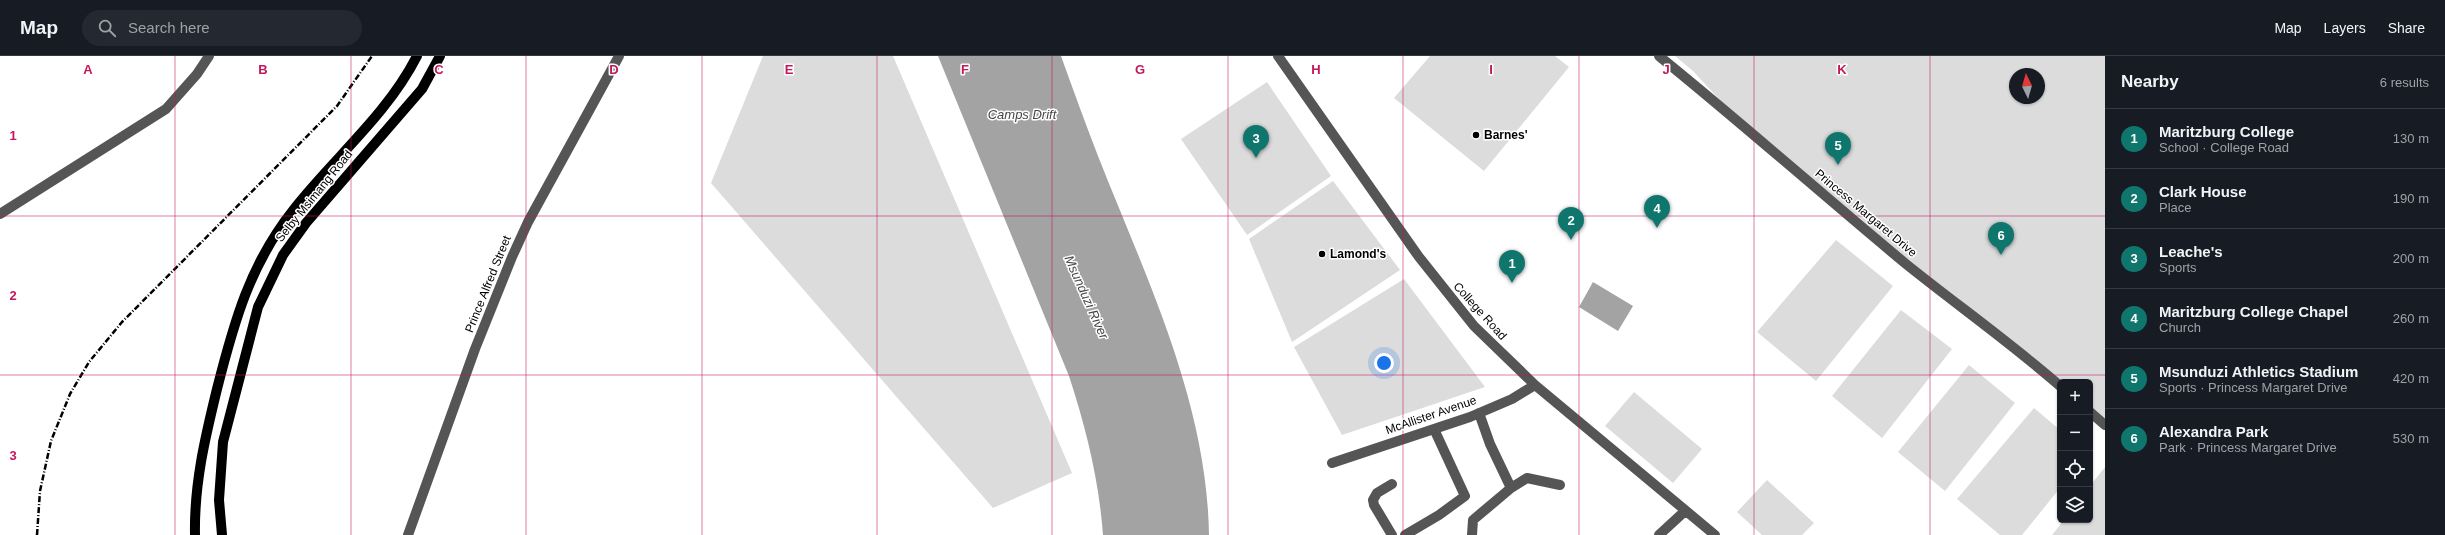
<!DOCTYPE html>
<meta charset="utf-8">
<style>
body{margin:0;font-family:Arial,sans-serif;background:#242831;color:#f1f3f6}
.controls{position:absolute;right:12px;bottom:12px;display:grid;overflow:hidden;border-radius:6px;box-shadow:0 1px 3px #0004}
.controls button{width:36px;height:36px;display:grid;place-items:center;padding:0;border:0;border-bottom:1px solid #363941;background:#171b24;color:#f1f3f6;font:20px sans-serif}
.compass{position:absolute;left:2009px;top:12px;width:36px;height:36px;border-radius:50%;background:#171b24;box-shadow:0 1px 3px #0004;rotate:355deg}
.you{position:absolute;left:1384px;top:307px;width:14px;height:14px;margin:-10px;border:3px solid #fff;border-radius:50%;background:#1a73e8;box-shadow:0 0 0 6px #1a73e833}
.badge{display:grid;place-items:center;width:26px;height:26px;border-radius:50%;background:#0f766e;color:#fff;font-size:13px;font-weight:700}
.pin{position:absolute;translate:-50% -33px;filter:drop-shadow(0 1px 2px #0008)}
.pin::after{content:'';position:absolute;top:21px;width:14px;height:12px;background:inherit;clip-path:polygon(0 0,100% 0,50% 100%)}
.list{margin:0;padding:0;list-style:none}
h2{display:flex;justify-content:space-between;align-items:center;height:52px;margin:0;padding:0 16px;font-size:17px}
h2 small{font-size:13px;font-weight:400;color:#9ea1a6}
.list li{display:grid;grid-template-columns:26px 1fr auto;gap:12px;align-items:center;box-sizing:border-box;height:60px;padding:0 16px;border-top:1px solid #363941}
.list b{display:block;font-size:15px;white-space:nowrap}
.list p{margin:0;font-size:13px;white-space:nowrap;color:#9ea1a6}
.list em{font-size:13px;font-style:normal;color:#9ea1a6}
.icon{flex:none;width:22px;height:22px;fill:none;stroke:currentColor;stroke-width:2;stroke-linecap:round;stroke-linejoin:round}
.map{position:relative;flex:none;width:2105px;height:479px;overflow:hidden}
header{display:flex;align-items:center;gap:24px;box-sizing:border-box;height:56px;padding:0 20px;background:#171b24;border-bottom:1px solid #363941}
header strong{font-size:19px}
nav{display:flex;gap:22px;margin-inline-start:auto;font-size:14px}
.search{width:280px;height:36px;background:#242831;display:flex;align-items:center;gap:10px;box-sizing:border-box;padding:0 14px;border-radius:22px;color:#9ea1a6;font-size:15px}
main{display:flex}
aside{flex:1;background:#171b24}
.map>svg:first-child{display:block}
.green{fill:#dcdcdc;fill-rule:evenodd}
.water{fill:#a3a3a3}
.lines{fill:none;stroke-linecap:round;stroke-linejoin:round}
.minor{stroke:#555;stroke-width:10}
.major{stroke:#000;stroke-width:10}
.rail{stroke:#000;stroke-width:2.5;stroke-dasharray:6 2 1 2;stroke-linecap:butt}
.grid{fill:none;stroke:#c2185b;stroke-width:1;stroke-opacity:0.55}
.poi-dot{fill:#000;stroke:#fff;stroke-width:1.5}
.labels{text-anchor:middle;stroke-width:3;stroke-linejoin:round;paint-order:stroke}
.poi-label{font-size:12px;font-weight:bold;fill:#000;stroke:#fff;text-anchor:start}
.street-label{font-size:12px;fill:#000;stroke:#fff}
.water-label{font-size:13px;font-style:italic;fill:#444;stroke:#fff}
.grid-label{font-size:13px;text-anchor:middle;font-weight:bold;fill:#c2185b;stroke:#fff;stroke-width:3;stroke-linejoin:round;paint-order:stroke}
</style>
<header>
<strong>Map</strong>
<div class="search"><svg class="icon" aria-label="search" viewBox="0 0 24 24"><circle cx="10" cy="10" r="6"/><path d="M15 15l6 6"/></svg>Search here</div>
<nav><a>Map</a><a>Layers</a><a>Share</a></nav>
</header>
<main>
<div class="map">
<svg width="2105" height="479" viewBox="0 0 2105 479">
<rect width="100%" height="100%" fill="#fff"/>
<path class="green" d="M 763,0 L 893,0 L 1072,417 L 993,452 L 711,127 Z
M 1430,0 L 1555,0 L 1569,11 L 1484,115 L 1394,42 Z
M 1675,0 L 2105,0 L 2105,364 L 2090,351 L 2090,326 L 2060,326 L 1936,235 L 1860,162 L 1767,95 L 1693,15 ZM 2015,18 L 2039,18 L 2039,42 L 2015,42 Z
M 1267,26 L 1331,120 L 1247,179 L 1181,83 Z
M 1333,125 L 1400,214 L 1292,286 L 1249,183 Z
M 1836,184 L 1893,230 L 1816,325 L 1757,276 Z
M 1404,223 L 1485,331 L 1342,379 L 1294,291 Z
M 1901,254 L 1952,293 L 1882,382 L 1832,340 Z
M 1969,309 L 2015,347 L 1945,435 L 1898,396 Z
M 1634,336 L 1702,393 L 1673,427 L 1605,370 Z
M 2034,352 L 2060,374 L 2060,432 L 2022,479 L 2000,479 L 1957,443 Z
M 2105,411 L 2105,479 L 2052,479 L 2064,464 L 2090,464 L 2090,430 Z
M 1767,424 L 1814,467 L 1802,479 L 1762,479 L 1737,456 Z"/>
<path class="water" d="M 938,0 L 1061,0 C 1073,33 1085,67 1098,100 C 1146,222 1207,345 1209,479 L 1103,479 C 1099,424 1086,372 1069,320 Z
M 1593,226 L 1633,250 L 1618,275 L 1579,251 Z"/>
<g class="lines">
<path class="minor" d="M 1278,0 L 1419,201 L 1474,270 L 1535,329 L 1715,479
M 1659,0 C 1743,68 1823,139 1906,208 C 1957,249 2011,287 2060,330
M 0,158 L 166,53 L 197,18 L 209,0
M 2090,356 L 2105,369
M 1332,407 L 1470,361 L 1512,343 L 1535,329
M 1511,432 L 1527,422 L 1560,429
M 408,479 L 475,293 L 512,201 L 528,166 L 619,0
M 1392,479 L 1374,449 L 1373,444 L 1377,437 L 1392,428
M 1405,479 L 1439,459 L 1465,440 L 1434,373
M 1472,479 L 1473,464 L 1511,432 L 1490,388 L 1479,357
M 1659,479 L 1685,455"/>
<path class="major" d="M 195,479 C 194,428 205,382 217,333 C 234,266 250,208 294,153 C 334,102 387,59 417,0
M 222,479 L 219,444 L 223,386 L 258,251 L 283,199 L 306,167 L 422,33 L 440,0"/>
<path class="rail" d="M 37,479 L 40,435 L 51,385 L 70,338 L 89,306 L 122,266 L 337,50 L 372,0"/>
</g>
<path class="grid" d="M 175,0 L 175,479M 351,0 L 351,479M 526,0 L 526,479M 702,0 L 702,479M 877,0 L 877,479M 1052,0 L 1052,479M 1228,0 L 1228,479M 1403,0 L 1403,479M 1579,0 L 1579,479M 1754,0 L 1754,479M 1930,0 L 1930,479M 0,160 L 2105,160M 0,319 L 2105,319"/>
<g class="poi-dot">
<circle cx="1476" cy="79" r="4"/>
<circle cx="1322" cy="198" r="4"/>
</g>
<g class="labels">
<g class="poi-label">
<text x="1484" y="83">Barnes'</text>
<text x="1330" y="202">Lamond's</text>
</g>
<g class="street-label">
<text transform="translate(314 140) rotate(-51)" y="4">Selby Msimang Road</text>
<text transform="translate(1866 157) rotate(40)" y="4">Princess Margaret Drive</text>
<text transform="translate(488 228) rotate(-68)" y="4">Prince Alfred Street</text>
<text transform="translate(1480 255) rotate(48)" y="4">College Road</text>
<text transform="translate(1431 359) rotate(-19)" y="4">McAllister Avenue</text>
</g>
<g class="water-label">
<text x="1022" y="63">Camps Drift</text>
<text transform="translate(1087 241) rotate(66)" y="5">Msunduzi River</text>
</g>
</g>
<g class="grid-label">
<text x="88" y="18">A</text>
<text x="263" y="18">B</text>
<text x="439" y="18">C</text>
<text x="614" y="18">D</text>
<text x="789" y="18">E</text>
<text x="965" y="18">F</text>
<text x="1140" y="18">G</text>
<text x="1316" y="18">H</text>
<text x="1491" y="18">I</text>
<text x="1666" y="18">J</text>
<text x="1842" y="18">K</text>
<text x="13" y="84">1</text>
<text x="13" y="244">2</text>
<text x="13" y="404">3</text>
</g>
</svg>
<div class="controls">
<button>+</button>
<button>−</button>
<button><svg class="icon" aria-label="locate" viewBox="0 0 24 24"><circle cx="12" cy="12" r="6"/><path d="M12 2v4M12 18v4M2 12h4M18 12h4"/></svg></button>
<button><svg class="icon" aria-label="layers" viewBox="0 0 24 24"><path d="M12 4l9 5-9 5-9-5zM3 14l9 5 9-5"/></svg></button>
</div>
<svg class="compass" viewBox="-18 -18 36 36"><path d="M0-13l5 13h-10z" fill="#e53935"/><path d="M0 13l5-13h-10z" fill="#9ea1a6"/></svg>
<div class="you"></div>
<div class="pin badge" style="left:1512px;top:227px">1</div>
<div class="pin badge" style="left:1571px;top:184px">2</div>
<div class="pin badge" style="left:1256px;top:102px">3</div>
<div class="pin badge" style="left:1657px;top:172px">4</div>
<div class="pin badge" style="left:1838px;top:109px">5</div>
<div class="pin badge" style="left:2001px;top:199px">6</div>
</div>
<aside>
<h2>Nearby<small>6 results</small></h2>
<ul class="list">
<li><span class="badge">1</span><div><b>Maritzburg College</b><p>School · College Road</p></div><em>130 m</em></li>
<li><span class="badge">2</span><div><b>Clark House</b><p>Place</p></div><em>190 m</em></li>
<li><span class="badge">3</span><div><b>Leache's</b><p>Sports</p></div><em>200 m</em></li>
<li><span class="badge">4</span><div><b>Maritzburg College Chapel</b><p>Church</p></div><em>260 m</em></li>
<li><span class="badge">5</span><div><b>Msunduzi Athletics Stadium</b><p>Sports · Princess Margaret Drive</p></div><em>420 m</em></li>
<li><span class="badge">6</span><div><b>Alexandra Park</b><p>Park · Princess Margaret Drive</p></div><em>530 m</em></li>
</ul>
</aside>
</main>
